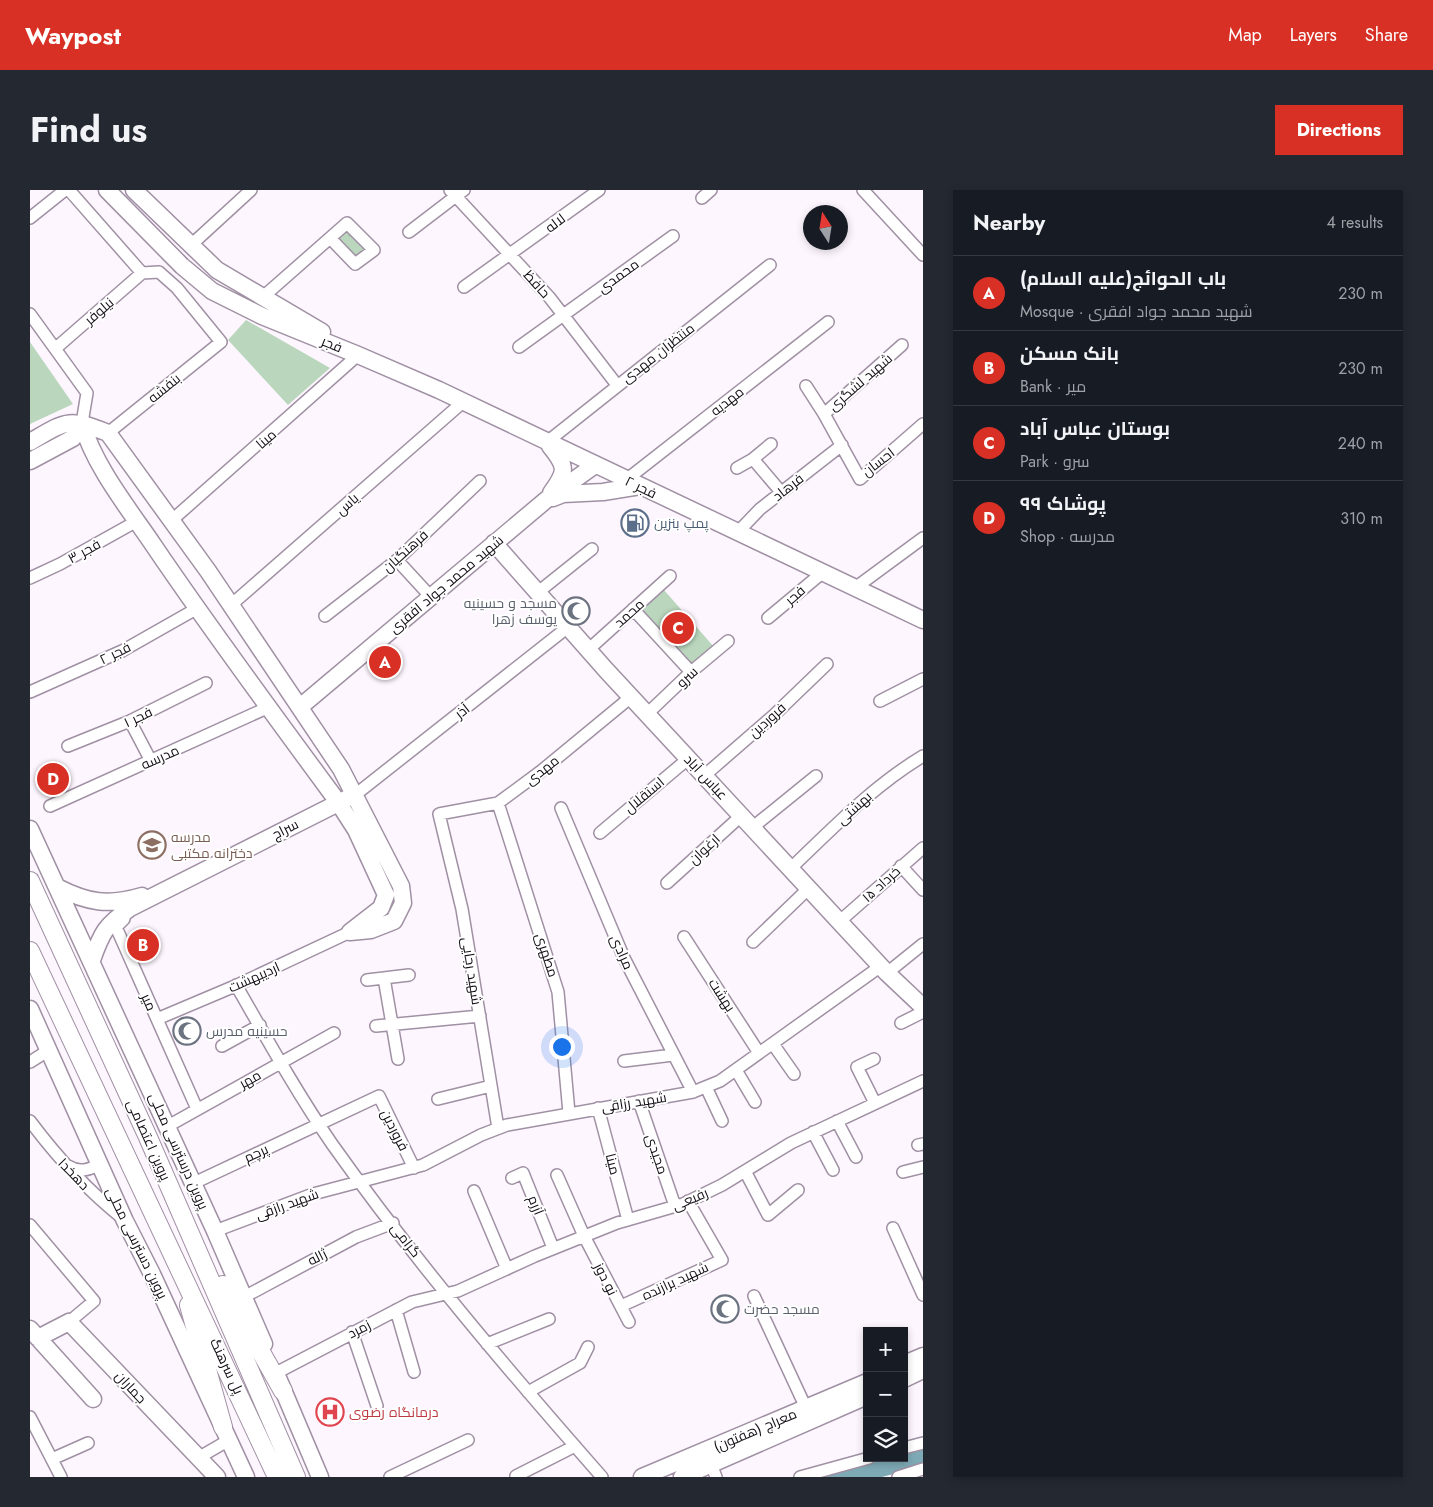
<!DOCTYPE html>
<meta charset="utf-8">
<style>
body{margin:0;font-family:Jost,Cairo,sans-serif;background:#242831;color:#f1f3f6}
.controls{position:absolute;right:15px;bottom:15px;display:grid;overflow:hidden;border-radius:0px;box-shadow:0 2px 8px #0003}
.controls button{width:45px;height:45px;display:grid;place-items:center;padding:0;border:0;border-bottom:1px solid #363941;background:#171b24;color:#f1f3f6;font:25px sans-serif}
.compass{position:absolute;left:773px;top:15px;width:45px;height:45px;border-radius:50%;background:#171b24;box-shadow:0 2px 8px #0003;rotate:348deg}
.you{position:absolute;left:531px;top:856px;width:18px;height:18px;margin:-12px;border:4px solid #fff;border-radius:50%;background:#1a73e8;box-shadow:0 0 0 8px #1a73e833}
.badge{display:grid;place-items:center;width:32px;height:32px;border-radius:50%;background:#d93025;color:#fff;font-size:16px;font-weight:700}
.pin{position:absolute;translate:-50% -50%;border:2px solid #fff;box-shadow:0 1px 5px #0006}
.list{margin:0;padding:0;list-style:none}
h2{display:flex;justify-content:space-between;align-items:center;height:65px;margin:0;padding:0 20px;font-size:21px}
h2 small{font-size:16px;font-weight:400;color:#9ea1a6}
.list li{display:grid;grid-template-columns:32px 1fr auto;gap:15px;align-items:center;box-sizing:border-box;height:75px;padding:0 20px;border-top:1px solid #363941}
.list b{display:block;font-size:19px;white-space:nowrap}
.list p{margin:0;font-size:16px;white-space:nowrap;color:#9ea1a6}
.list em{font-size:16px;font-style:normal;color:#9ea1a6}
.icon{flex:none;width:28px;height:28px;fill:none;stroke:currentColor;stroke-width:2;stroke-linecap:round;stroke-linejoin:round}
.map{position:relative;flex:none;width:893px;height:1287px;overflow:hidden;border-radius:0px}
header{display:flex;align-items:center;gap:30px;box-sizing:border-box;height:70px;padding:0 25px;background:#d93025;color:#fff}
header strong{font-size:24px}
nav{display:flex;gap:28px;margin-inline-start:auto;font-size:18px}
.intro{display:flex;align-items:center;justify-content:space-between;box-sizing:border-box;height:120px;padding:0 30px}
h1{margin:0;font-size:35px}
.button{padding:12px 22px;border-radius:0px;background:#d93025;color:#fff;font-size:18px;font-weight:700}
main{display:flex;gap:30px;padding:0 30px}
aside{flex:1;background:#171b24;border-radius:0px;box-shadow:0 2px 8px #0003}
.map>svg:first-child{display:block}
.forest{fill:url(#forest-firs)}
.park{fill:#bad7bd}
.lines{fill:none;stroke-linecap:round;stroke-linejoin:round}
.river{stroke:#7eaab6;stroke-width:22}
.street-casing{stroke:#a090a4;stroke-width:14}
.secondary-casing{stroke:#a090a4;stroke-width:19}
.primary-casing{stroke:#a090a4;stroke-width:20}
.street{stroke:#fff;stroke-width:11}
.secondary{stroke:#fff;stroke-width:16}
.primary{stroke:#fff;stroke-width:18}
.labels{text-anchor:middle;stroke-width:4;stroke-linejoin:round;paint-order:stroke}
.street-label{font-size:14px;fill:#130e15;stroke:#fff}
.service-label{font-size:14px;fill:#4e5e75;stroke:#fff;text-anchor:start}
.worship-label{font-size:14px;fill:#5b616d;stroke:#fff;text-anchor:start}
.education-label{font-size:14px;fill:#785e54;stroke:#fff;text-anchor:start}
.health-label{font-size:14px;fill:#be3a42;stroke:#fff;text-anchor:start}
</style>
<header>
<strong>Waypost</strong>
<nav><a>Map</a><a>Layers</a><a>Share</a></nav>
</header>
<div class="intro"><h1>Find us</h1><a class="button">Directions</a></div>
<main>
<div class="map">
<svg width="893" height="1287" viewBox="0 0 893 1287">
<defs>
<pattern id="forest-firs" width="22" height="20" patternUnits="userSpaceOnUse" patternTransform="scale(1.25)"><rect width="22" height="20" fill="#bad7bd"/><path d="M5 1l3.5 6h-7zM16 11l3.5 6h-7z" fill="#9fb7a2"/></pattern>
</defs>
<rect width="100%" height="100%" fill="#fdf6fe"/>
<path class="forest" d="M 318,38 L 338,58 L 325,69 L 304,48 Z"/>
<path class="park" d="M 216,130 L 300,178 L 258,215 L 198,150 Z
M 0,152 L 43,214 L 0,234 Z
M 634,400 L 684,457 L 660,476 L 612,420 Z"/>
<g class="lines">
<path class="river" d="M 808,1287 L 893,1265"/>
<g class="street-casing">
<path id="street" d="M 39,0 L 112,83 L 129,82 L 147,98 L 191,152 L 78,243
M 420,0 L 520,108 L 587,195
M 833,0 L 893,65
M 672,8 L 681,0
M 0,28 L 35,0
M 379,42 L 434,0
M 160,56 L 221,0
M 434,97 L 569,0
M 234,106 L 317,33 L 344,60 L 325,74 L 300,48
M 0,124 L 57,203 L 52,233
M 872,155 L 794,224 L 830,289 L 893,234
M 489,157 L 643,46
M 26,158 L 112,83
M 776,196 L 794,224
M 517,252 L 740,75
M 723,269 L 751,302
M 707,278 L 723,269 L 741,254
M 596,290 L 798,132
M 141,331 L 328,165
M 707,343 L 730,319 L 812,255
M 367,370 L 401,407
M 0,388 L 30,374 L 107,331
M 825,398 L 893,348
M 507,403 L 562,359
M 201,415 L 433,212
M 603,419 L 661,482
M 295,426 L 367,370 L 450,291
M 738,428 L 792,383
M 558,460 L 640,386
M 0,502 L 92,461 L 166,419
M 850,511 L 893,489
M 617,524 L 661,482 L 698,451
M 100,531 L 121,571
M 38,556 L 100,531 L 176,493
M 675,585 L 743,526 L 797,474
M 325,605 L 538,437
M 468,613 L 528,802 L 539,923
M 20,616 L 239,517
M 531,618 L 594,768 L 663,902
M 723,637 L 786,586
M 570,643 L 659,568
M 871,676 L 893,700
M 761,678 C 803,638 843,596 893,566
M 637,693 L 712,625
M 94,729 L 86,737 L 167,919
M 810,731 L 893,658
M 654,747 L 729,863
M 723,752 L 779,698
M 857,783 L 893,754
M 354,788 L 368,869
M 337,790 L 379,785
M 206,795 C 237,849 267,903 302,954 C 385,1071 478,1180 572,1287
M 127,829 L 205,796 L 320,742
M 871,833 L 893,822
M 346,836 L 450,826
M 743,854 L 764,884
M 192,856 L 230,835
M 844,869 L 827,877 L 845,913
M 594,871 L 643,865
M 0,872 L 19,860
M 706,880 L 725,912
M 676,897 L 692,931
M 408,909 L 461,896
M 609,911 L 645,1016
M 568,918 L 598,1030
M 0,931 C 27,967 56,999 91,1027
M 807,931 L 826,967
M 138,936 L 304,843
M 468,938 L 432,719 L 409,624 L 468,613 L 510,582 L 601,507
M 783,942 L 803,980
M 888,955 L 893,954
M 38,976 C 49,983 59,980 70,974
M 715,981 L 738,1025 L 768,1000
M 873,982 L 893,977
M 527,985 L 554,1046 L 599,1132
M 482,988 L 493,983 L 523,1058
M 164,993 L 349,906 L 384,978
M 444,1001 L 477,1079
M 0,1035 L 64,1111 L 39,1132
M 863,1038 L 893,1105
M 185,1041 L 283,1004 L 393,975 L 451,945 L 477,935 L 663,902 L 690,891 L 851,776
M 724,1106 L 776,1218
M 214,1107 L 326,1047 L 363,1033
M 591,1116 L 692,1070 L 658,1011
M 366,1120 L 384,1182
M 322,1142 L 347,1216
M 457,1154 L 519,1129
M 246,1183 L 382,1112 L 428,1101 L 505,1066 L 587,1033 L 653,1014 L 692,995 L 761,953 L 893,891
M 498,1202 L 550,1173 L 558,1157
M 0,1227 L 31,1287
M 874,1258 L 893,1253
M 168,1268 L 199,1250
M 22,1269 L 58,1253
M 681,1274 L 686,1287
M 486,1286 L 545,1256
M 360,1287 L 438,1250
M 770,1287 L 839,1268
M 868,1287 L 893,1279"/>
</g>
<g class="secondary-casing">
<path id="secondary" d="M 77,0 L 152,76 L 182,101 L 232,126 L 328,165 L 409,200 L 893,430
M 104,0 L 187,80 L 292,142
M 52,233 C 64,276 99,319 124,356 C 183,443 246,528 308,612 L 326,640 L 356,705 L 351,718 L 320,742
M 0,252 C 36,231 38,227 78,243 L 178,381 L 311,579 L 371,696 L 373,713 L 364,731 L 341,740 L 320,742
M 520,256 C 537,277 537,281 521,303
M 0,271 L 43,248 L 52,233
M 523,308 L 533,304 L 573,302 L 610,296
M 464,353 L 576,480 L 857,783 L 893,817
M 270,517 L 516,310 L 565,275
M 0,639 L 185,1041 L 234,1154
M 27,697 C 58,713 78,716 112,706
M 62,770 C 72,742 75,736 100,718 L 316,609
M 0,819 L 95,1031 L 122,1084 L 216,1287
M 0,1139 L 63,1209
M 8,1148 L 39,1132 L 187,1287
M 874,1174 L 893,1166
M 248,1188 L 290,1287
M 874,1189 L 893,1180
M 612,1287 L 837,1192
M 652,1287 L 837,1206"/>
</g>
<g class="primary-casing">
<path id="primary" d="M 0,691 L 117,945 L 266,1287
M 0,761 L 247,1287
M 193,1095 L 253,1201
M 159,1115 L 193,1237"/>
</g>
<use href="#street" class="street"/>
<use href="#secondary" class="secondary"/>
<use href="#primary" class="primary"/>
</g>
<defs>
<g id="fuel-ring" transform="scale(1.4375)"><circle r="9.5" fill="#fff" stroke="#5c6f8a" stroke-width="1.5"/><path d="M-5.5-6h7V0h2V4h1.3V-2.5L3-4.5l.8-.8L6-3V5H2.5V1h-1V6h-7ZM-4.2-4.7v3.2H.2V-4.7Z" fill="#5c6f8a"/></g>
<g id="mosque-ring" transform="scale(1.4375)"><circle r="9.5" fill="#fff" stroke="#6b7280" stroke-width="1.5"/><path d="M3.5-4.9A6 6 0 1 0 3.5 4.9A5 5 0 1 1 3.5-4.9Z" fill="#6b7280"/></g>
<g id="school-ring" transform="scale(1.4375)"><circle r="9.5" fill="#fff" stroke="#8d6e63" stroke-width="1.5"/><path d="M0-5L7-2L0 1L-7-2ZM-4 1L0 2.5L4 1V4Q0 6-4 4Z" fill="#8d6e63"/></g>
<g id="hospital-ring" transform="scale(1.4375)"><circle r="9.5" fill="#fff" stroke="#e0444e" stroke-width="1.5"/><path d="M-5-5h3v3.5h4V-5h3V5h-3V1.5h-4V5h-3Z" fill="#e0444e"/></g>
</defs>
<g fill-rule="evenodd">
<use href="#fuel-ring" x="605" y="333"/>
<use href="#mosque-ring" x="546" y="421"/>
<use href="#school-ring" x="122" y="655"/>
<use href="#mosque-ring" x="157" y="841"/>
<use href="#mosque-ring" x="695" y="1119"/>
<use href="#hospital-ring" x="300" y="1222"/>
</g>
<g class="labels">
<g class="street-label">
<text transform="translate(525 33) rotate(-37)" y="5">لاله</text>
<text transform="translate(588 86) rotate(-36)" y="5">محمدی</text>
<text transform="translate(507 94) rotate(48)" y="5">حافظ</text>
<text transform="translate(69 121) rotate(-41)" y="5">نیلوفر</text>
<text transform="translate(302 154) rotate(22)" y="5">فجر</text>
<text transform="translate(628 163) rotate(-38)" y="5">منتظران مهدی</text>
<text transform="translate(830 192) rotate(-41)" y="5">شهید لشگری</text>
<text transform="translate(134 198) rotate(-39)" y="5">بنفشه</text>
<text transform="translate(697 211) rotate(-38)" y="5">مهدیه</text>
<text transform="translate(236 249) rotate(-41)" y="5">مینا</text>
<text transform="translate(848 272) rotate(-38)" y="5">احسان</text>
<text transform="translate(611 297) rotate(26)" y="5">فجر ۲</text>
<text transform="translate(758 297) rotate(-38)" y="5">فرهاد</text>
<text transform="translate(317 314) rotate(-41)" y="5">یاس</text>
<text transform="translate(54 361) rotate(-29)" y="5">فجر ۳</text>
<text transform="translate(375 361) rotate(-42)" y="5">فرهنگیان</text>
<text transform="translate(416 394) rotate(-40)" y="5">شهید محمد جواد افقری</text>
<text transform="translate(765 405) rotate(-41)" y="5">فجر</text>
<text transform="translate(599 423) rotate(-42)" y="5">محمد</text>
<text transform="translate(85 463) rotate(-26)" y="5">فجر ۲</text>
<text transform="translate(657 487) rotate(-43)" y="5">سرو</text>
<text transform="translate(432 521) rotate(-38)" y="5">آذر</text>
<text transform="translate(108 527) rotate(-25)" y="5">فجر ۱</text>
<text transform="translate(737 530) rotate(-42)" y="5">فروردین</text>
<text transform="translate(130 567) rotate(-24)" y="5">مدرسه</text>
<text transform="translate(512 580) rotate(-38)" y="5">مهدی</text>
<text transform="translate(676 587) rotate(47)" y="5">عباس آباد</text>
<text transform="translate(614 605) rotate(-40)" y="5">استقلال</text>
<text transform="translate(824 618) rotate(-42)" y="5">بهشتی</text>
<text transform="translate(255 639) rotate(-27)" y="5">سراج</text>
<text transform="translate(674 659) rotate(-43)" y="5">ارغوان</text>
<text transform="translate(851 694) rotate(-42)" y="5">۱۵ خرداد</text>
<text transform="translate(592 762) rotate(66)" y="5">مرادی</text>
<text transform="translate(517 765) rotate(72)" y="5">مطهری</text>
<text transform="translate(442 781) rotate(81)" y="5">شهید رجایی</text>
<text transform="translate(224 787) rotate(-24)" y="5">اردیبهشت</text>
<text transform="translate(692 805) rotate(57)" y="5">بهشت</text>
<text transform="translate(119 812) rotate(66)" y="5">میر</text>
<text transform="translate(220 889) rotate(-29)" y="5">مهر</text>
<text transform="translate(604 912) rotate(-9)" y="5">شهید رزاقی</text>
<text transform="translate(365 940) rotate(63)" y="5">فروردین</text>
<text transform="translate(119 950) rotate(66)" y="5">پروین اعتصامی</text>
<text transform="translate(149 961) rotate(66)" y="5">پروین درسترسی محلی</text>
<text transform="translate(226 963) rotate(-24)" y="5">پرچم</text>
<text transform="translate(627 964) rotate(71)" y="5">مجیدی</text>
<text transform="translate(583 974) rotate(75)" y="5">مینا</text>
<text transform="translate(44 984) rotate(46)" y="5">دهخدا</text>
<text transform="translate(660 1009) rotate(-23)" y="5">رفیعی</text>
<text transform="translate(257 1014) rotate(-20)" y="5">شهید رازقی</text>
<text transform="translate(506 1015) rotate(68)" y="5">آزرم</text>
<text transform="translate(376 1050) rotate(52)" y="5">گرامی</text>
<text transform="translate(107 1053) rotate(64)" y="5">پروین دسترسی محلی</text>
<text transform="translate(287 1067) rotate(-27)" y="5">ژاله</text>
<text transform="translate(576 1089) rotate(63)" y="5">نو دوز</text>
<text transform="translate(645 1091) rotate(-25)" y="5">شهید برازنده</text>
<text transform="translate(329 1139) rotate(-27)" y="5">زمرد</text>
<text transform="translate(197 1176) rotate(65)" y="5">پل سرهنگ</text>
<text transform="translate(101 1197) rotate(47)" y="5">جماران</text>
<text transform="translate(725 1240) rotate(-23)" y="5">معراج (هفتون)</text>
</g>
<g class="service-label">
<text x="624" y="338">پمپ بنزین</text>
</g>
<g class="worship-label">
<text x="527" y="418" text-anchor="end">مسجد و حسینیه<tspan x="527" dy="16">یوسف زهرا</tspan></text>
<text x="176" y="846">حسینیه مدرس</text>
<text x="714" y="1124">مسجد حضرت</text>
</g>
<g class="education-label">
<text x="141" y="652">مدرسه<tspan x="141" dy="16">دخترانه مکتبی</tspan></text>
</g>
<g class="health-label">
<text x="319" y="1227">درمانگاه رضوی</text>
</g>
</g>
</svg>
<div class="controls">
<button>+</button>
<button>−</button>
<button><svg class="icon" aria-label="layers" viewBox="0 0 24 24"><path d="M12 4l9 5-9 5-9-5zM3 14l9 5 9-5"/></svg></button>
</div>
<svg class="compass" viewBox="-18 -18 36 36"><path d="M0-13l5 13h-10z" fill="#e53935"/><path d="M0 13l5-13h-10z" fill="#9ea1a6"/></svg>
<div class="you"></div>
<div class="pin badge" style="left:355px;top:472px">A</div>
<div class="pin badge" style="left:113px;top:755px">B</div>
<div class="pin badge" style="left:648px;top:438px">C</div>
<div class="pin badge" style="left:23px;top:589px">D</div>
</div>
<aside>
<h2>Nearby<small>4 results</small></h2>
<ul class="list">
<li><span class="badge">A</span><div><b>باب الحوائج(علیه السلام)</b><p>Mosque · شهید محمد جواد افقری</p></div><em>230 m</em></li>
<li><span class="badge">B</span><div><b>بانک مسکن</b><p>Bank · میر</p></div><em>230 m</em></li>
<li><span class="badge">C</span><div><b>بوستان عباس آباد</b><p>Park · سرو</p></div><em>240 m</em></li>
<li><span class="badge">D</span><div><b>پوشاک ۹۹</b><p>Shop · مدرسه</p></div><em>310 m</em></li>
</ul>
</aside>
</main>
